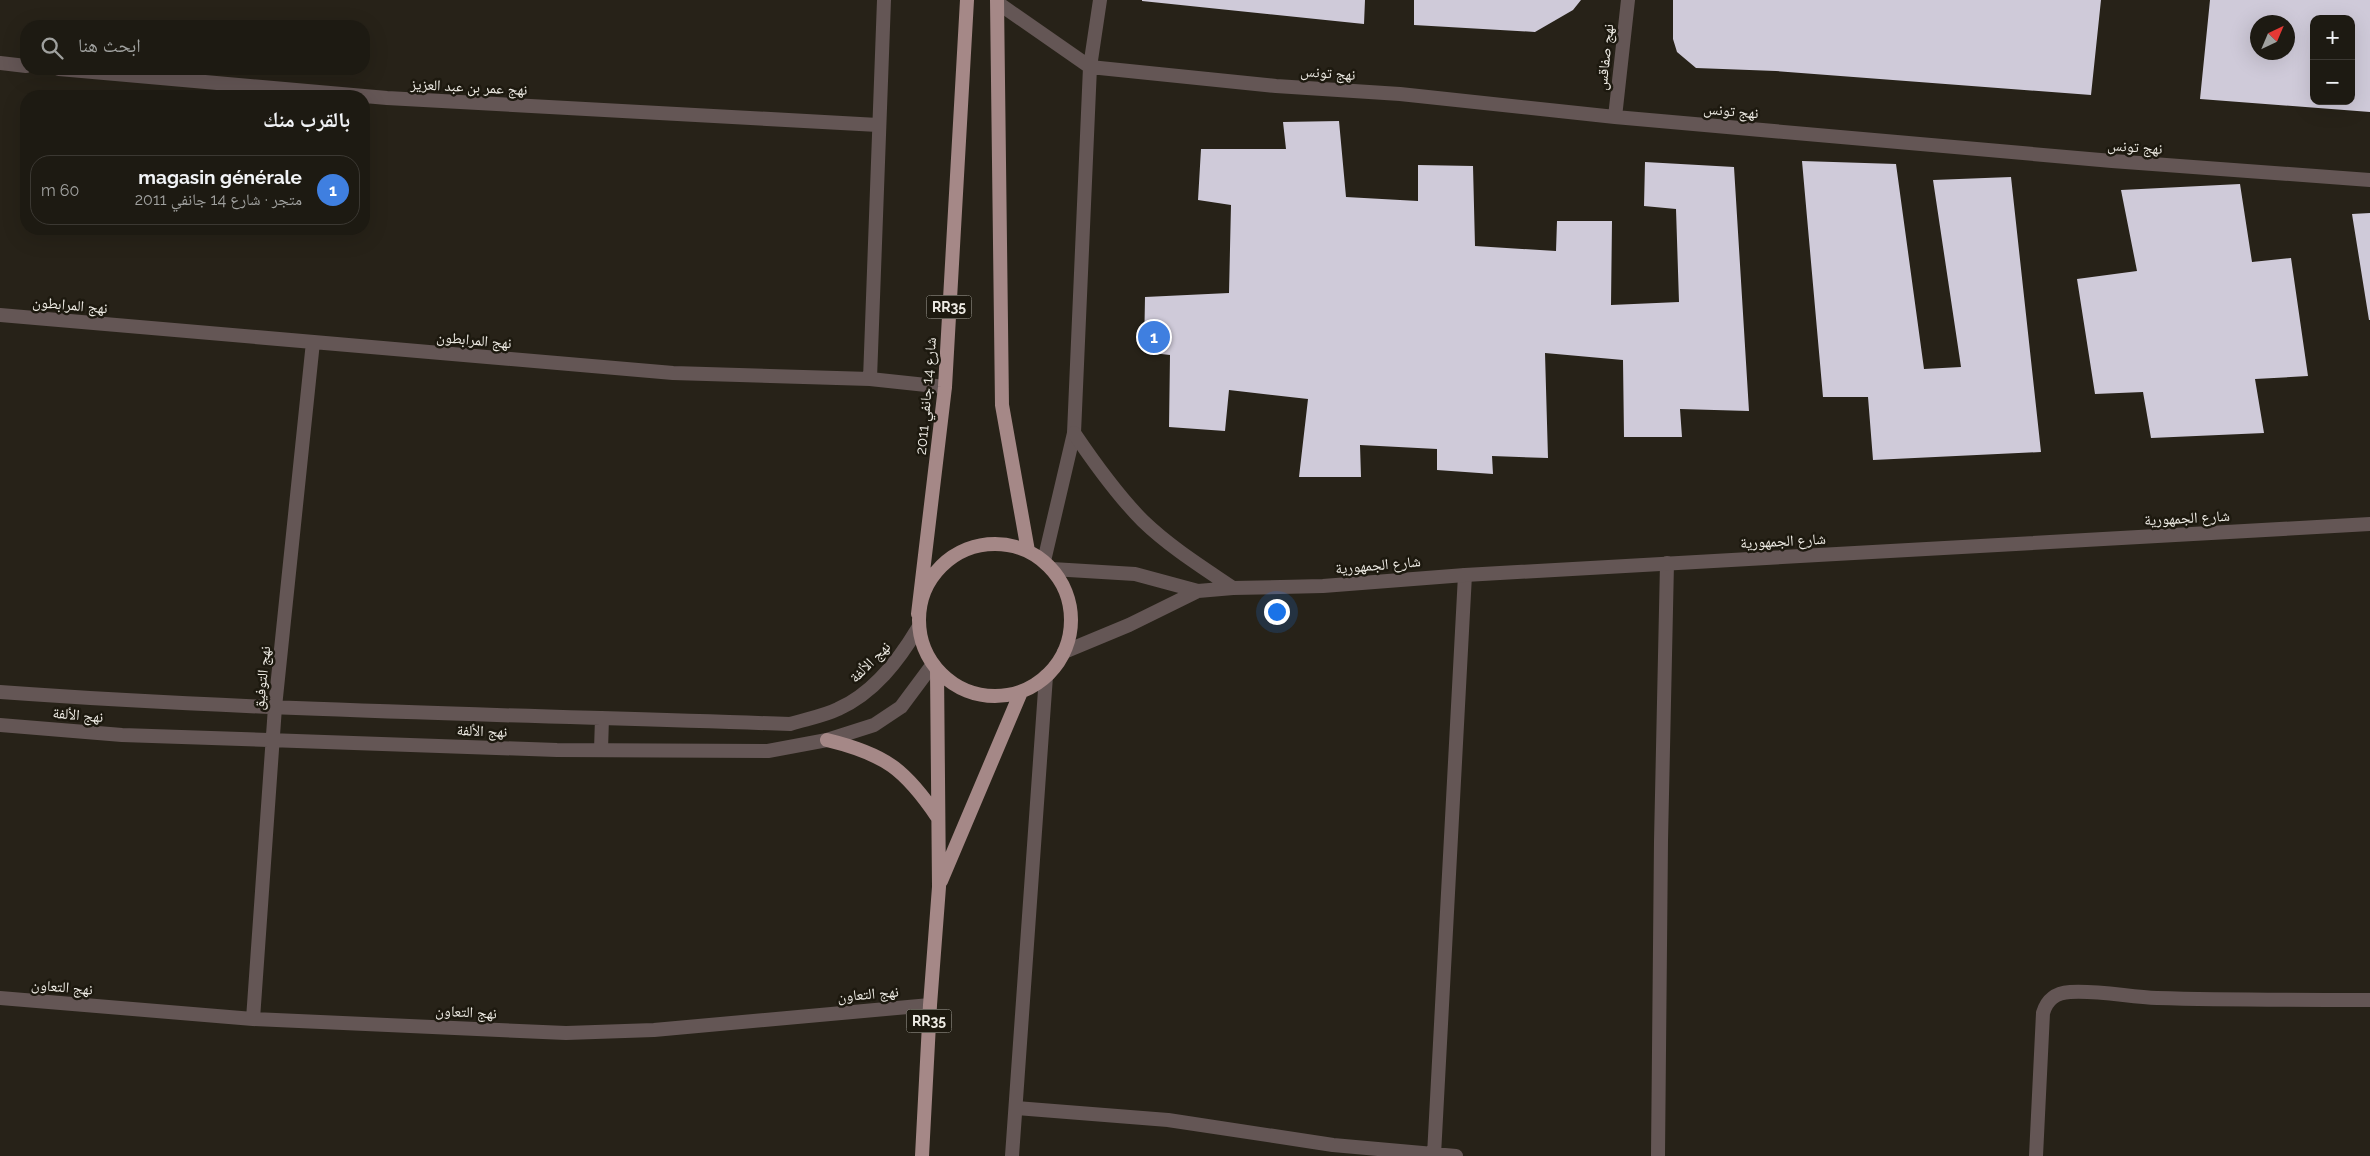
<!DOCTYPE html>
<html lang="ar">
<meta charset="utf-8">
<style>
body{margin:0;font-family:Raleway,"Noto Naskh Arabic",sans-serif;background:#25231b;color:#f1f3f6;direction:rtl}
.controls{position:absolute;right:15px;top:15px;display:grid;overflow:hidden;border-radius:10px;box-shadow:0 5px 20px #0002}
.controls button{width:45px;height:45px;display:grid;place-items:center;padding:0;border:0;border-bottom:1px solid #3b3832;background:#1d1a12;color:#f1f3f6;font:25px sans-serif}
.compass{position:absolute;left:2250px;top:15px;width:45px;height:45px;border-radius:50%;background:#1d1a12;box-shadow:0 5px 20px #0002;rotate:44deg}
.you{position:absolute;left:1276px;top:611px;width:18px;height:18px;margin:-12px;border:4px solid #fff;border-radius:50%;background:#1a73e8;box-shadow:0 0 0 8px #1a73e833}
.badge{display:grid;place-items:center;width:32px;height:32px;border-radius:50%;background:#2563eb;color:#fff;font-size:16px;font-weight:700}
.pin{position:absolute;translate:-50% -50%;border:2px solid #fff;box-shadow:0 1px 5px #0006}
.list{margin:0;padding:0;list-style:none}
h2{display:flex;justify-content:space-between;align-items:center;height:65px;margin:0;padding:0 20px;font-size:21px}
h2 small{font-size:16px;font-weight:400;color:#a0a19f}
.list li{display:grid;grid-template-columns:32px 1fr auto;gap:15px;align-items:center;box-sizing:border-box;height:70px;margin:0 10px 10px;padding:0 10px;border:1px solid #3b3832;border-radius:20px}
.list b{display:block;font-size:19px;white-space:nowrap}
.list p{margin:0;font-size:16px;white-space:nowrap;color:#a0a19f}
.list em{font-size:16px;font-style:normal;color:#a0a19f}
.icon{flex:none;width:28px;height:28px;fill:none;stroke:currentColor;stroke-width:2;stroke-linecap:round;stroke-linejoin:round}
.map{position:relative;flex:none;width:2370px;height:1156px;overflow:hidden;direction:ltr}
.search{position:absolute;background:#1d1a12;box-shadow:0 5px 20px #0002;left:20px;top:20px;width:350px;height:55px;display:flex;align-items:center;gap:12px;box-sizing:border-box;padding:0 18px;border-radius:20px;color:#a0a19f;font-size:19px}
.panel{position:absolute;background:#1d1a12;box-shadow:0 5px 20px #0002;left:20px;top:90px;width:350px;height:145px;border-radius:20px;direction:rtl}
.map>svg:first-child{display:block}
.building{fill:#cfcad9;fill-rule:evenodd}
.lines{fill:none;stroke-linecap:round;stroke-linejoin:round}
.minor{stroke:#645655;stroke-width:14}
.tertiary{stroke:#645655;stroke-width:14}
.primary{stroke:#a58887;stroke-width:14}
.labels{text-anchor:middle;stroke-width:5;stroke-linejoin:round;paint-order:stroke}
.shield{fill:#1d190f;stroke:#b0ada5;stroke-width:1}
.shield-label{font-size:14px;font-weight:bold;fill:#efece5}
.street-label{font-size:15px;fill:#efece5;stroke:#1d190f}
</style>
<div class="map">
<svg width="2370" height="1156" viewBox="0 0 2370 1156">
<rect width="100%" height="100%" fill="#272218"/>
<path class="building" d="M 1142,0 L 1365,0 L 1364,24 L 1142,1 Z
M 1414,0 L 1581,0 L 1573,10 L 1535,32 L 1414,25 Z
M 1673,0 L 2101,0 L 2091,95 L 1776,71 L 1696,68 L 1677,52 L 1673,39 Z
M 2210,0 L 2370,0 L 2370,112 L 2200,99 ZM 2314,19 L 2351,19 L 2351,101 L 2314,101 ZM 2258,22 L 2288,22 L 2288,52 L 2258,52 Z
M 1339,121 L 1346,197 L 1418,201 L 1418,165 L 1473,166 L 1475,246 L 1556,251 L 1557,221 L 1612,221 L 1611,305 L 1679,302 L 1676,209 L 1644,206 L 1645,162 L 1734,167 L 1749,411 L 1680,409 L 1682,437 L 1624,437 L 1623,360 L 1545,353 L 1548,458 L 1492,456 L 1493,474 L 1437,470 L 1437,449 L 1360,445 L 1361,477 L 1299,477 L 1308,399 L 1229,390 L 1225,431 L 1169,427 L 1170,355 L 1144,352 L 1145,297 L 1229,293 L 1231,205 L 1198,200 L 1201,149 L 1286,149 L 1283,122 Z
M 1802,161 L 1896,164 L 1924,369 L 1961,367 L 1933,180 L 2011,177 L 2041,452 L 1873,460 L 1868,397 L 1823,397 Z
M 2240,184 L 2252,262 L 2291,258 L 2308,376 L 2255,379 L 2264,433 L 2151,438 L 2143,392 L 2095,394 L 2077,279 L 2137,271 L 2121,190 Z
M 2370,213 L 2370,320 L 2369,320 L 2352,214 Z"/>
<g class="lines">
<path class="minor" d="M 998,3 L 1090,67 L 1276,86 L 1400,94 L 1615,117 L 2112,161 L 2370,180
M 0,63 L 26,66
M 59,69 L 387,98 L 878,125
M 1615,117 L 1628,0
M 0,315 L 673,373 L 870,379 L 945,387
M 870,379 L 884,0
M 1044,561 L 1074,433 L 1090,67 L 1100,0
M 0,692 C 263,711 527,715 790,724 C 806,719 824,716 838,709 C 874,693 899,660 918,628
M 0,725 L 122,735 L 557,750 L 768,751 L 827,740 L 874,725 L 901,707 L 933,664
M 601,750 L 602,718
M 0,998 L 253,1019 L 566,1033 L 654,1030 L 930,1005
M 253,1019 L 275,707 L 313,342
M 1016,1108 L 1168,1120 L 1333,1145 L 1456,1156
M 1434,1155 L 1465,575
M 1012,1156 L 1046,676
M 1658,1156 L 1661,841 L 1667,563
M 2036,1156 L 2043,1013 C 2047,999 2056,993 2070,992 C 2097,990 2130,997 2157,998 C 2228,1000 2299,1000 2370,1000"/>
<path class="tertiary" d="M 1074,433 C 1095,464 1117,495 1143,521 C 1170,547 1202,567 1233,588
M 1052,569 L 1135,574 L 1198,591 L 1233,588 L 1323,586 L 1465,575 L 2370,524
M 1064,652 L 1129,625 L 1198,591"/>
<path class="primary" d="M 997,0 L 1002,405 L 1028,551
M919 620a76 76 0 1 1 152 0a76 76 0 1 1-152 0Z
M 918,614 L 945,387 L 967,0
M 827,740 C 885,754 905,769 938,818
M 941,881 L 1021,692
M 922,1156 L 930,1005 L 939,887 L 937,670"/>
</g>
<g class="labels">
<g class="shield">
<rect x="926.5" y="295.5" width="45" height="23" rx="4"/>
<rect x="906.5" y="1009.5" width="45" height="23" rx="4"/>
</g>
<g class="shield-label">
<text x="949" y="312">RR35</text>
<text x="929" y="1026">RR35</text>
</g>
<g class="street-label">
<text transform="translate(1605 57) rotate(-84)" y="5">نهج صفاقس</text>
<text transform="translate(1328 73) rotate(4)" y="5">نهج تونس</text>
<text transform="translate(469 87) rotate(3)" y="5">نهج عمر بن عبد العزيز</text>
<text transform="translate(1731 111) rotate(5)" y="5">نهج تونس</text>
<text transform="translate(2135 147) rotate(4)" y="5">نهج تونس</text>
<text transform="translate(70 305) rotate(5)" y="5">نهج المرابطون</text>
<text transform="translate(474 340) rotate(5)" y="5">نهج المرابطون</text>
<text transform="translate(926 396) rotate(-85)" y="5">شارع 14 جانفي 2011</text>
<text transform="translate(2187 518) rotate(-3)" y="5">شارع الجمهورية</text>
<text transform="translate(1783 541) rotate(-3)" y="5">شارع الجمهورية</text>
<text transform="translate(1378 565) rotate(-5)" y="5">شارع الجمهورية</text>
<text transform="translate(870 662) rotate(-45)" y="5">نهج الألفة</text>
<text transform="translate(262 678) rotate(-84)" y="5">نهج التوفيق</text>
<text transform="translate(78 715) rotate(5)" y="5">نهج الألفة</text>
<text transform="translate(482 731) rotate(2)" y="5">نهج الألفة</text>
<text transform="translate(62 987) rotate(5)" y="5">نهج التعاون</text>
<text transform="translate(868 994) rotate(-5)" y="5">نهج التعاون</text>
<text transform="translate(466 1012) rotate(3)" y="5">نهج التعاون</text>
</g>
</g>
</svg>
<div class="controls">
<button>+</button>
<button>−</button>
</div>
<svg class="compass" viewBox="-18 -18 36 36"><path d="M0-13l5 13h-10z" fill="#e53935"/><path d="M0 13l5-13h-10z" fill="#a0a19f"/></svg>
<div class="you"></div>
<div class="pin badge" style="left:1154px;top:337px;background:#3f7fe0">1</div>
<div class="search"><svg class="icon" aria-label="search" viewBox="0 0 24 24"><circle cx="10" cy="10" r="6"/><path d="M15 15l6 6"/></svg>ابحث هنا</div>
<section class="panel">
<h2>بالقرب منك<small></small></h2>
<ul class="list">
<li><span class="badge" style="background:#3f7fe0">1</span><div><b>magasin générale</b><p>متجر · شارع 14 جانفي 2011</p></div><em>60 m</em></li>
</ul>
</section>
</div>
